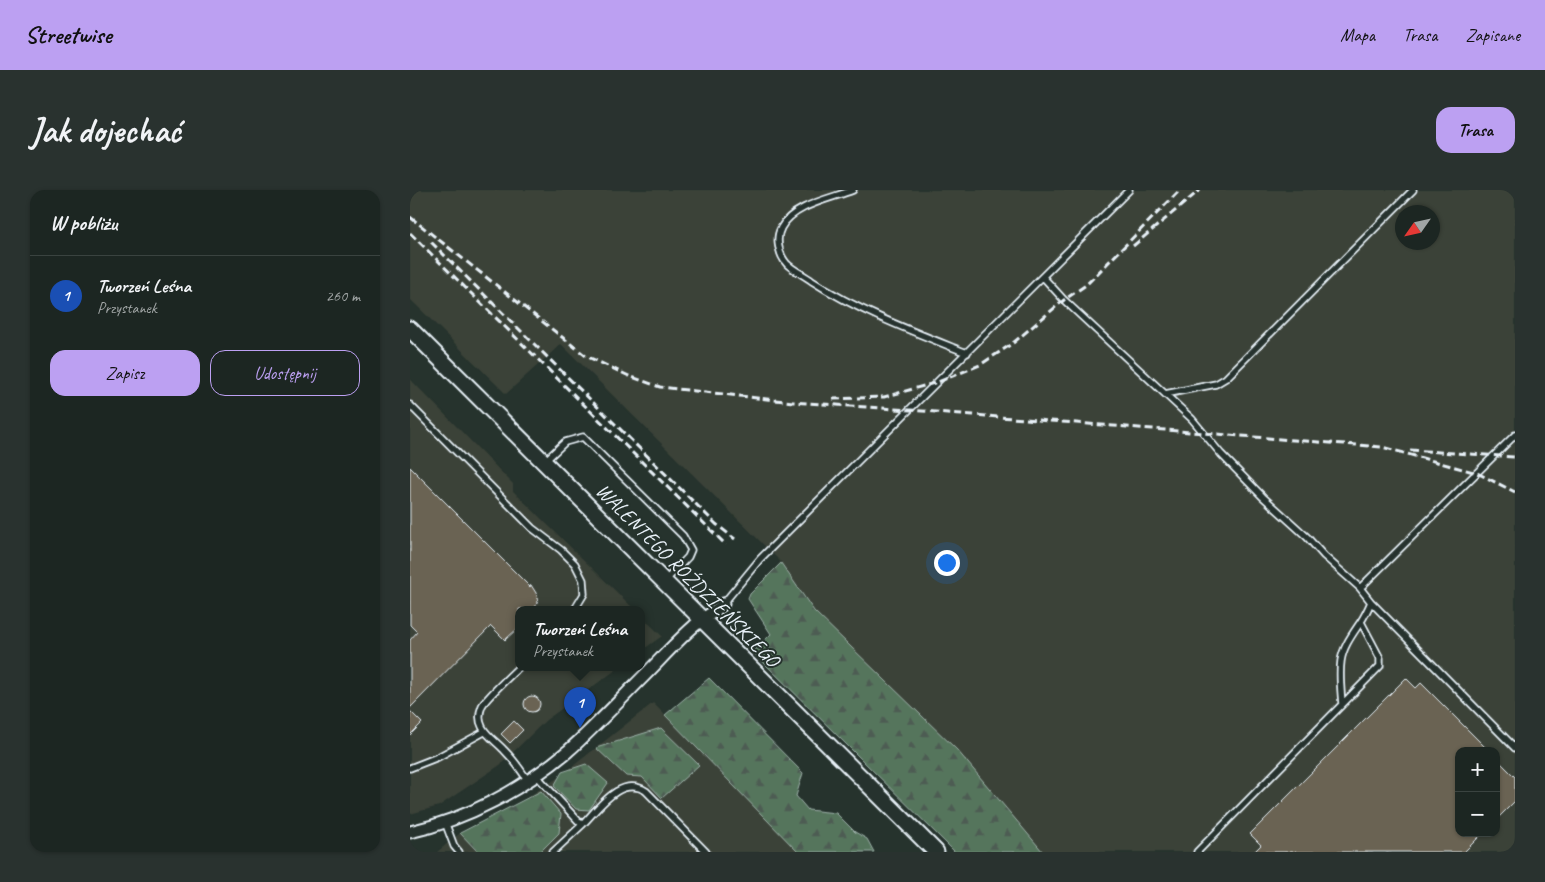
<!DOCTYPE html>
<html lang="pl">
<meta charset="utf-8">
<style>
body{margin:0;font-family:Caveat,sans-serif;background:#29322f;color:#f1f3f6}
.controls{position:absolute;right:15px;bottom:15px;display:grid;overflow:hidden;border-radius:10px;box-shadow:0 1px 4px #0004}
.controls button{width:45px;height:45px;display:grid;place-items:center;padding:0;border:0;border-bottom:1px solid #3a4340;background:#1c2622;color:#f1f3f6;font:25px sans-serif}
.compass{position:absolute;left:985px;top:15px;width:45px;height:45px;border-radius:50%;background:#1c2622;box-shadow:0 1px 4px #0004;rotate:236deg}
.you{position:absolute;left:536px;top:372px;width:18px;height:18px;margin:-12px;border:4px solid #fff;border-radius:50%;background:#1a73e8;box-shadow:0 0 0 8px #1a73e833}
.badge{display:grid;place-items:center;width:32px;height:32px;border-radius:50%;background:#bca0f2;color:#fff;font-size:16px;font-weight:700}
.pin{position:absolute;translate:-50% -41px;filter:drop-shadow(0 1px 2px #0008)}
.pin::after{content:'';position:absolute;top:26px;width:18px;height:15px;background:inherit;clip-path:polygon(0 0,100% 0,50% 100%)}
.popup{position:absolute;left:105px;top:416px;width:130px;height:65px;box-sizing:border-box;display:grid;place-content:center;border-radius:10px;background:#1c2622;filter:drop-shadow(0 1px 4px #0005);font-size:16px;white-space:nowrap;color:#a0a5a5}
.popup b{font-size:19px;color:#f1f3f6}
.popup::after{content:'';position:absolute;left:50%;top:100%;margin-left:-10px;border:10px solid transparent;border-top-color:#1c2622}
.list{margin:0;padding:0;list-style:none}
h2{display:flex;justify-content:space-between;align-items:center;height:65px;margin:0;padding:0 20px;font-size:21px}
h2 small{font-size:16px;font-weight:400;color:#a0a5a5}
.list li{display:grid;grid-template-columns:32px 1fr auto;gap:15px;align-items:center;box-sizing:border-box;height:80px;padding:0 20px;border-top:1px solid #3a4340}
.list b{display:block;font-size:19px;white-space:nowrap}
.list p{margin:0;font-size:16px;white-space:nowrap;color:#a0a5a5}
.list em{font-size:16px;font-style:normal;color:#a0a5a5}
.actions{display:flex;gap:10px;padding:15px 20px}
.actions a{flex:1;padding:11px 0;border:1px solid #bca0f2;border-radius:15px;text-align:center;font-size:18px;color:#bca0f2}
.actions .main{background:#bca0f2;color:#111}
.map{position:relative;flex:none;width:1105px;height:662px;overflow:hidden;border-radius:15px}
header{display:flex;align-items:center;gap:30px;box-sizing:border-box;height:70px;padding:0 25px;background:#bca0f2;color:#111}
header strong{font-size:24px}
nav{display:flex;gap:28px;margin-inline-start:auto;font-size:18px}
.intro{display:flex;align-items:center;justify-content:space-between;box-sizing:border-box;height:120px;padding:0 30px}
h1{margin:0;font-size:35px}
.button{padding:12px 22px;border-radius:15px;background:#bca0f2;color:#111;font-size:18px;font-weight:700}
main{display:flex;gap:30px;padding:0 30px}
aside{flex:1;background:#1c2622;border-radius:15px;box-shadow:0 1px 4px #0004}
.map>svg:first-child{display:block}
.built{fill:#3b4238;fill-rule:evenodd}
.forest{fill:url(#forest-firs);stroke:#9eb2aa}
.building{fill:#6b6453;stroke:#e8f1f8}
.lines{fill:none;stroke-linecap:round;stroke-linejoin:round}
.service-casing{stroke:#e8f1f8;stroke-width:9}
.minor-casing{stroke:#e8f1f8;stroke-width:15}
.tertiary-casing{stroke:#e8f1f8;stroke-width:19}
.service{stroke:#26332d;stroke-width:5.5}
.minor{stroke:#26332d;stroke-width:11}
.tertiary{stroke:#26332d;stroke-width:15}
.rail{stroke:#e8f1f8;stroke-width:3;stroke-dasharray:8 4;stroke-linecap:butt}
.labels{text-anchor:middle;stroke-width:4;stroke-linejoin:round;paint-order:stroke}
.street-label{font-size:21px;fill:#e8f1f8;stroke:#26332d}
</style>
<header>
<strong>Streetwise</strong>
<nav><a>Mapa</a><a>Trasa</a><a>Zapisane</a></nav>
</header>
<div class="intro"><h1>Jak dojechać</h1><a class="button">Trasa</a></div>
<main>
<aside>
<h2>W pobliżu<small></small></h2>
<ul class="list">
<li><span class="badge" style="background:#1a4fb4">1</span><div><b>Tworzeń Leśna</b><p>Przystanek</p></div><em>260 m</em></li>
</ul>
<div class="actions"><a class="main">Zapisz</a><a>Udostępnij</a></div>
</aside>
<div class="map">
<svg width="1105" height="662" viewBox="0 0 1105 662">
<defs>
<pattern id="forest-firs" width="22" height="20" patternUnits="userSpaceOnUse" patternTransform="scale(1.25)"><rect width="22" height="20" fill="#55745c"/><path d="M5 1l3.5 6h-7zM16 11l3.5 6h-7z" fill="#4d5c52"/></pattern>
</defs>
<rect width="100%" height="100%" fill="#26332d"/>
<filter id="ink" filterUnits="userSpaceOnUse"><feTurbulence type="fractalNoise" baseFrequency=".02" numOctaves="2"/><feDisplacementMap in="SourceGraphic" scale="10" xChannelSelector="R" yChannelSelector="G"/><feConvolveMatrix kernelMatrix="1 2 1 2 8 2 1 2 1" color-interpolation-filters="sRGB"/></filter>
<g filter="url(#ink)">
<path class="built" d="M 0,0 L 1105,0 L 1105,662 L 599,662 L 340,404 L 371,372 L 151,154 L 96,204 L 0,109 ZM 992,22 L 1022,22 L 1022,52 L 992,52 ZM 1049,561 L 1086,561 L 1086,643 L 1049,643 Z
M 0,189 L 103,294 L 103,301 L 224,419 L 109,419 L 109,477 L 210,477 L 136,530 L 90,575 L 29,616 L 0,624 Z
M 231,426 L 252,446 L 231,461 Z
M 243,513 L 391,662 L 27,662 L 49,644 L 78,633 L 149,587 Z"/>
<path class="forest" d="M 371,373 L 404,421 L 547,560 L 633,662 L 545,662 L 343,462 L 361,444 L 338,409 L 340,404 Z
M 299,488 L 393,583 L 386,606 L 398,620 L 426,623 L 445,642 L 457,649 L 464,662 L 388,662 L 255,525 Z
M 251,538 L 289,575 L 252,608 L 232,587 L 216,586 L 186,558 Z
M 176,574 L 198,593 L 179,620 L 166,619 L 144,596 L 152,582 Z
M 131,601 L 151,624 L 149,643 L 130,662 L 68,662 L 50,643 Z"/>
<path class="building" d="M 0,277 L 120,397 L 121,395 L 126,403 L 128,409 L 125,419 L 109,419 L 109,437 L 95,450 L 81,436 L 0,518 L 0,450 L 7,442 L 0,435 Z
M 996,488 L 1006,498 L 1011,493 L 1079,561 L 1049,561 L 1049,643 L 1073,643 L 1054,662 L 844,662 L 851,655 L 840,644 Z
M114 514a8 8 0 1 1 16 0a8 8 0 1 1-16 0Z
M 0,521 L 12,533 L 0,545 Z
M 104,531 L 113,540 L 100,553 L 91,544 Z
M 1086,568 L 1105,587 L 1105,611 L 1086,630 Z"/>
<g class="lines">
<g class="service-casing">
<path id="service" d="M 443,0 C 420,9 383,15 371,38 C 365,49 369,65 377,74 C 383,80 394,85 402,91 C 450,122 504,142 557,163
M 633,87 L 654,110 L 782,229 L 811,264 L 853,307 L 897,347 L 914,366 L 950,398 L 961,412 L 1105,558
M 755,204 L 806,194 L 816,188 L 1003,0
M 0,215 L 122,338 L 151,360 L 165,374 L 173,390 L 174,404 L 165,419
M 135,271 L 155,252 L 173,247 L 273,346 L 281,360 L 278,367 L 255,391
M 950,398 L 1105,245
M 313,414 L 350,369 L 719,0
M 109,477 C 102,484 75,509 72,516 C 63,538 82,547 94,560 C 103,569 111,580 118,591
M 932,514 C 931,500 929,485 931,471 C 933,457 942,445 950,433 C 954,427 958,419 961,412
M 0,578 L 28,567 L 74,542
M 126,585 L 172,635 L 143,662
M 35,632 L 44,656 L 49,662
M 172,635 C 189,618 210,585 236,601 L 296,662
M 787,662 L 970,476 L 970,468 L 951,432"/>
</g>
<g class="minor-casing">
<path id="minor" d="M 0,642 C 58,629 113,599 158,561 C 185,537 209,511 234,486 C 250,470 266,452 283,437 C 292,429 303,423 313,414"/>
</g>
<g class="tertiary-casing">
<path id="tertiary" d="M 0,139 L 526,662"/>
</g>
<use href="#service" class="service"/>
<use href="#minor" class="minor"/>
<use href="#tertiary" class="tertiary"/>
<path class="rail" d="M 0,27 L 176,166 L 219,186 L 250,197 L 383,212 L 500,220 L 972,257 L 1067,283 L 1105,302
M 0,43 L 316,355
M 21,52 L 306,334 L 325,349
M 723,56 L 790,0
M 423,209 L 474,207 L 528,192 L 570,175 L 603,153 L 654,110 L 676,95 L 770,0
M 1000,260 L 1105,267"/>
</g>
</g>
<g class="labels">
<g class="street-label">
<text transform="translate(278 385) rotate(45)" y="7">WALENTEGO ROŹDZIEŃSKIEGO</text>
</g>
</g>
</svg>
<div class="controls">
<button>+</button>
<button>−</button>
</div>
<svg class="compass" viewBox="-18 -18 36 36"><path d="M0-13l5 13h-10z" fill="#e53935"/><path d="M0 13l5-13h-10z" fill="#a0a5a5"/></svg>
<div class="you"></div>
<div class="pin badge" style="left:170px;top:538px;background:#1a4fb4">1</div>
<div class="popup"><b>Tworzeń Leśna</b>Przystanek</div>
</div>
</main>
